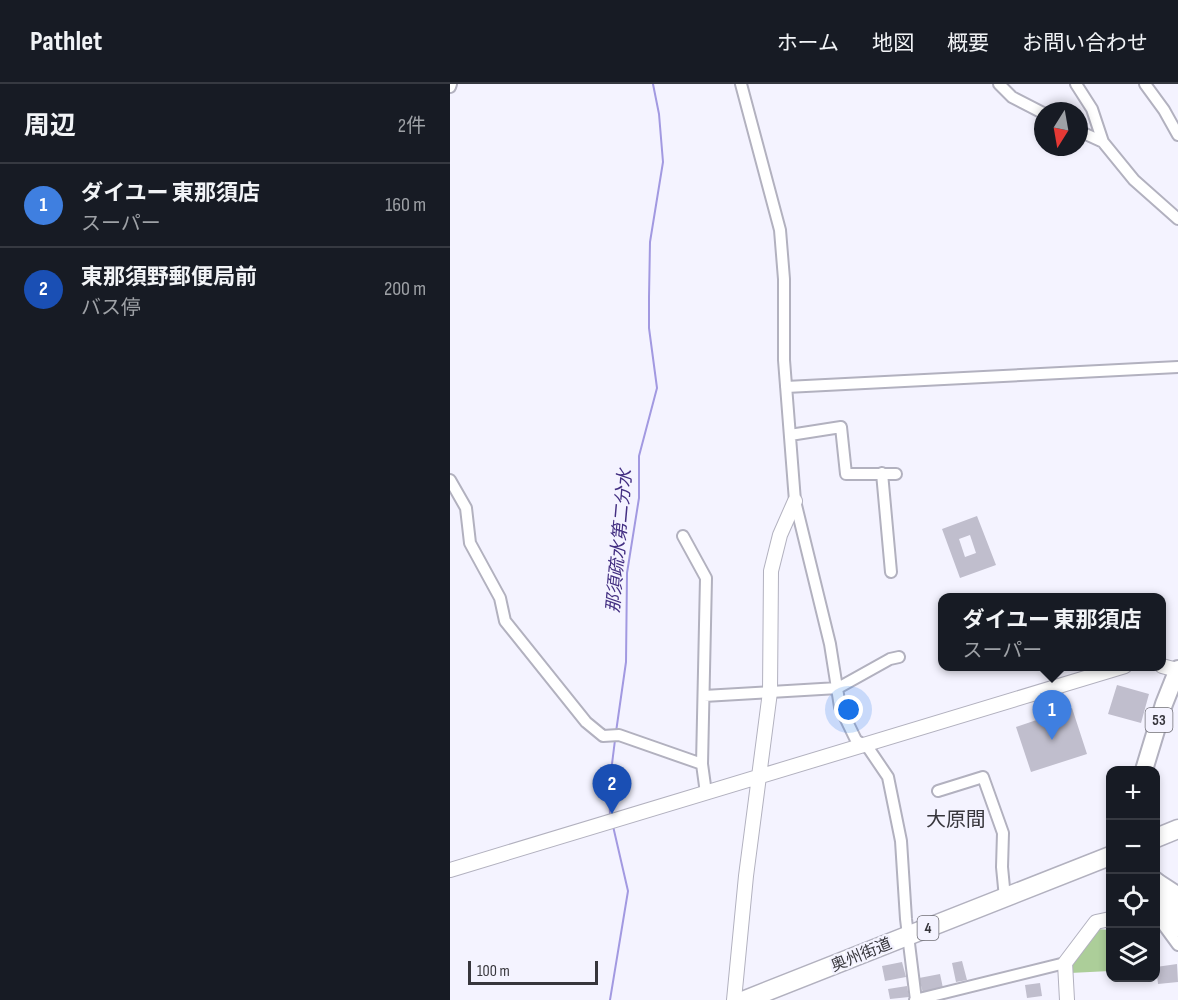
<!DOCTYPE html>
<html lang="ja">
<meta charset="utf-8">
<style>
body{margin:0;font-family:"Sofia Sans Condensed","Noto Sans JP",sans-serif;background:#242831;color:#f1f3f6}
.controls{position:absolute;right:18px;bottom:18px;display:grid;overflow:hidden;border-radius:12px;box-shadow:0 3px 9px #0003}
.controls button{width:54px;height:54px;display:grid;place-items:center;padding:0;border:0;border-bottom:2px solid #363941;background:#171b24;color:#f1f3f6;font:30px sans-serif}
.compass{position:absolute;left:584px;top:18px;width:54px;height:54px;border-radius:50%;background:#171b24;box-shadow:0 3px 9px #0003;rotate:191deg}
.scale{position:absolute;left:18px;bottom:15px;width:130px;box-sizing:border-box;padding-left:6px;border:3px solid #37363c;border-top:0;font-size:16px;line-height:21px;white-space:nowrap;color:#37363c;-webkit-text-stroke:4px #f4f3ff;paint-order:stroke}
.you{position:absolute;left:399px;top:626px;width:21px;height:21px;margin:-15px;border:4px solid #fff;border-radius:50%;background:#1a73e8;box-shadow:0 0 0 9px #1a73e833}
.badge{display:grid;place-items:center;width:39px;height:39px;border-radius:50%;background:#9fb295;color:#fff;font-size:20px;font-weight:700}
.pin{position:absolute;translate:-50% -50px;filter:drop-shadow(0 2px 3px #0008)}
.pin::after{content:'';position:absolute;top:32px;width:21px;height:18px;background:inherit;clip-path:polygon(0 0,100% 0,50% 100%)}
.popup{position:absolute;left:488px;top:509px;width:228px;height:78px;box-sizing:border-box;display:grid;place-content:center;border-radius:12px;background:#171b24;filter:drop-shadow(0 2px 4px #0005);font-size:20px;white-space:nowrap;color:#9ea1a6}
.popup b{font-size:22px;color:#f1f3f6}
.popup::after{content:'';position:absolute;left:50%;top:100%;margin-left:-12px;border:12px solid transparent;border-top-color:#171b24}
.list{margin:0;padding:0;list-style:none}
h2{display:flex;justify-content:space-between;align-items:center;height:78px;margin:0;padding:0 24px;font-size:26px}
h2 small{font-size:20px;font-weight:400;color:#9ea1a6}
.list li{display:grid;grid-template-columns:39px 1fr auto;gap:18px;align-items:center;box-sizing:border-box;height:84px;padding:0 24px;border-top:2px solid #363941}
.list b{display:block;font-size:22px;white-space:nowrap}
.list p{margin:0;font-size:20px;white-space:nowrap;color:#9ea1a6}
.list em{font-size:20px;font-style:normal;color:#9ea1a6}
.icon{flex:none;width:33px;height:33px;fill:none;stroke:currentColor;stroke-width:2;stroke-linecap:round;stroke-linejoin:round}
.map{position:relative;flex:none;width:728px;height:916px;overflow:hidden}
header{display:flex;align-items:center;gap:36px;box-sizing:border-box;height:84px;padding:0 30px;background:#171b24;border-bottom:2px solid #363941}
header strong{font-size:28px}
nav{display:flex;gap:33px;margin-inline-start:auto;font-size:21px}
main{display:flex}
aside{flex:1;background:#171b24}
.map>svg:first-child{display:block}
.green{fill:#acce99}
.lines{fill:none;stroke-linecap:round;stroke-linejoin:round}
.stream{stroke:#a299e1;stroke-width:2}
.building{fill:#c0becd;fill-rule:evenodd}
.street-casing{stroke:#b2b1bf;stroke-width:14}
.secondary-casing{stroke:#b2b1bf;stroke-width:16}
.primary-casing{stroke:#b2b1bf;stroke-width:20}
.highway-casing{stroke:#b2b1bf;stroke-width:21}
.street{stroke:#fff;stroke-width:10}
.secondary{stroke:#fff;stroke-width:14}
.primary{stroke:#fff;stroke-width:16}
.highway{stroke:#fff;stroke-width:18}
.labels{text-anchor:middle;stroke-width:4.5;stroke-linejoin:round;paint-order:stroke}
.shield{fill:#f4f3ff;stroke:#706f76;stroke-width:1.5}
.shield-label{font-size:15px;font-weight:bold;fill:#37363c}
.street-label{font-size:16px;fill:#37363c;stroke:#f4f3ff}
.water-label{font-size:18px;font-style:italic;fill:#432f82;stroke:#f4f3ff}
.quarter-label{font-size:20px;fill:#37363c;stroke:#f4f3ff}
</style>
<header>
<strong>Pathlet</strong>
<nav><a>ホーム</a><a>地図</a><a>概要</a><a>お問い合わせ</a></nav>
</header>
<main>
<aside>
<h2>周辺<small>2件</small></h2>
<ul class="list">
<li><span class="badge" style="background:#3f7fe0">1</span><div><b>ダイユー 東那須店</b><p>スーパー</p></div><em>160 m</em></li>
<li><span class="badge" style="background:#1a4fb4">2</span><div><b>東那須野郵便局前</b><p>バス停</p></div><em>200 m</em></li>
</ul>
</aside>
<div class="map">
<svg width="728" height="916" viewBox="0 0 728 916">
<rect width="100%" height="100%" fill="#f4f3ff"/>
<path class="green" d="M 647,845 L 660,846 L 660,887 L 620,889 L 622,874 Z"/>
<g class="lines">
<path class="stream" d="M 166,648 L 176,578 L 177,489 L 189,414 L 189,372 L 207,304 L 199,244 L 199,213 L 200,158 L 213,78 L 209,30 L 203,0
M 160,731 L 159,704 L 165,656
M 160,916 L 178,807 L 163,742"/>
</g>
<path class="building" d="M 527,432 L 546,481 L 510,494 L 492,445 ZM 520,451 L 526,469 L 515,473 L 509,455 Z
M 667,601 L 699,610 L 691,639 L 658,630 Z
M 622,624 L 637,670 L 581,688 L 566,643 Z
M 512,877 L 517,896 L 506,898 L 502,879 Z
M 452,878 L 456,893 L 435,897 L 432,882 Z
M 727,880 L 728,898 L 708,900 L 706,883 Z
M 490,890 L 493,904 L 473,909 L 469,894 Z
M 590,899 L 592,912 L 577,914 L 575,901 Z
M 457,902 L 459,913 L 440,915 L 438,905 Z"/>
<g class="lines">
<g class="street-casing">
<path id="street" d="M 291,0 L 330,146 L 334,195 L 334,276 L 345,417 L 380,560 L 390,623 L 406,656 L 419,665 L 438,693 L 451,757 L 456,835 L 466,916
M 549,0 L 562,13 L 593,29
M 626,0 L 642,25 L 653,58
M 695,0 L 714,26 L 728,51
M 0,3 L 1,0
M 629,47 L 653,58 L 684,96 L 728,135
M 336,303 L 728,283
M 340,351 L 391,343 L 396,390 L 446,390
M 432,389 L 441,488
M 0,396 L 16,424 L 20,459 L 50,514 L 55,537 L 136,638 L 153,652 L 169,651 L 252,680 L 256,709
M 233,452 L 256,494 L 252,680
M 254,612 L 388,604 L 440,575 L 449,573
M 488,707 L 533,693 L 553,749 L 552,783 L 555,814
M 708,795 L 728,808
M 706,831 L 728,861
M 465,916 L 615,879"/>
</g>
<g class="secondary-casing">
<path id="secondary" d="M 712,582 L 727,586
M 0,786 L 675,582
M 284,916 L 296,792 L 320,608 L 321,487 L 330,451 L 345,417
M 617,916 L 615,879 L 646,838 L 660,835"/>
</g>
<g class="primary-casing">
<path id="primary" d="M 694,686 L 714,620 L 728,585
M 706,797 L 728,824
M 706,816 L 728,844"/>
</g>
<g class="highway-casing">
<path id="highway" d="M 706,754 L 728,745
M 295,916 L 660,772"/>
</g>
<use href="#street" class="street"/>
<use href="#secondary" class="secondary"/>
<use href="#primary" class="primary"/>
<use href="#highway" class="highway"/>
</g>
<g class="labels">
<g class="shield">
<rect x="695.5" y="624" width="27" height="24" rx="4.5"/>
<rect x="467.5" y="832" width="21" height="24" rx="4.5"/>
</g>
<g class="shield-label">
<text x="709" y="641">53</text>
<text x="478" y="849">4</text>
</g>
<g class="street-label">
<text transform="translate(411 870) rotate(-22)" y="6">奥州街道</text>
</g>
<g class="water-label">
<text transform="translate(169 457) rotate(-85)" y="6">那須疏水第二分水</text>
</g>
<g class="quarter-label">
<text x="506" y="742">大原間</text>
</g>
</g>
</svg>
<div class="controls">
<button>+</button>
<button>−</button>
<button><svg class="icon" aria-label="locate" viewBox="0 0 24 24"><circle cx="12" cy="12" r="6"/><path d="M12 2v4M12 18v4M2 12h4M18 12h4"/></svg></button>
<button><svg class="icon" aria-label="layers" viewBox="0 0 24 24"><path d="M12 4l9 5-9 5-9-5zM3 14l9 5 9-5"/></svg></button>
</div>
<svg class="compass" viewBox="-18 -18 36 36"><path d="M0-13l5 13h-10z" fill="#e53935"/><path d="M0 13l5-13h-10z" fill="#9ea1a6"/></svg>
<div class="scale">100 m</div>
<div class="you"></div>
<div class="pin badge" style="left:602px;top:656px;background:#3f7fe0">1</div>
<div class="popup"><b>ダイユー 東那須店</b>スーパー</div>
<div class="pin badge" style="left:162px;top:730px;background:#1a4fb4">2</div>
</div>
</main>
